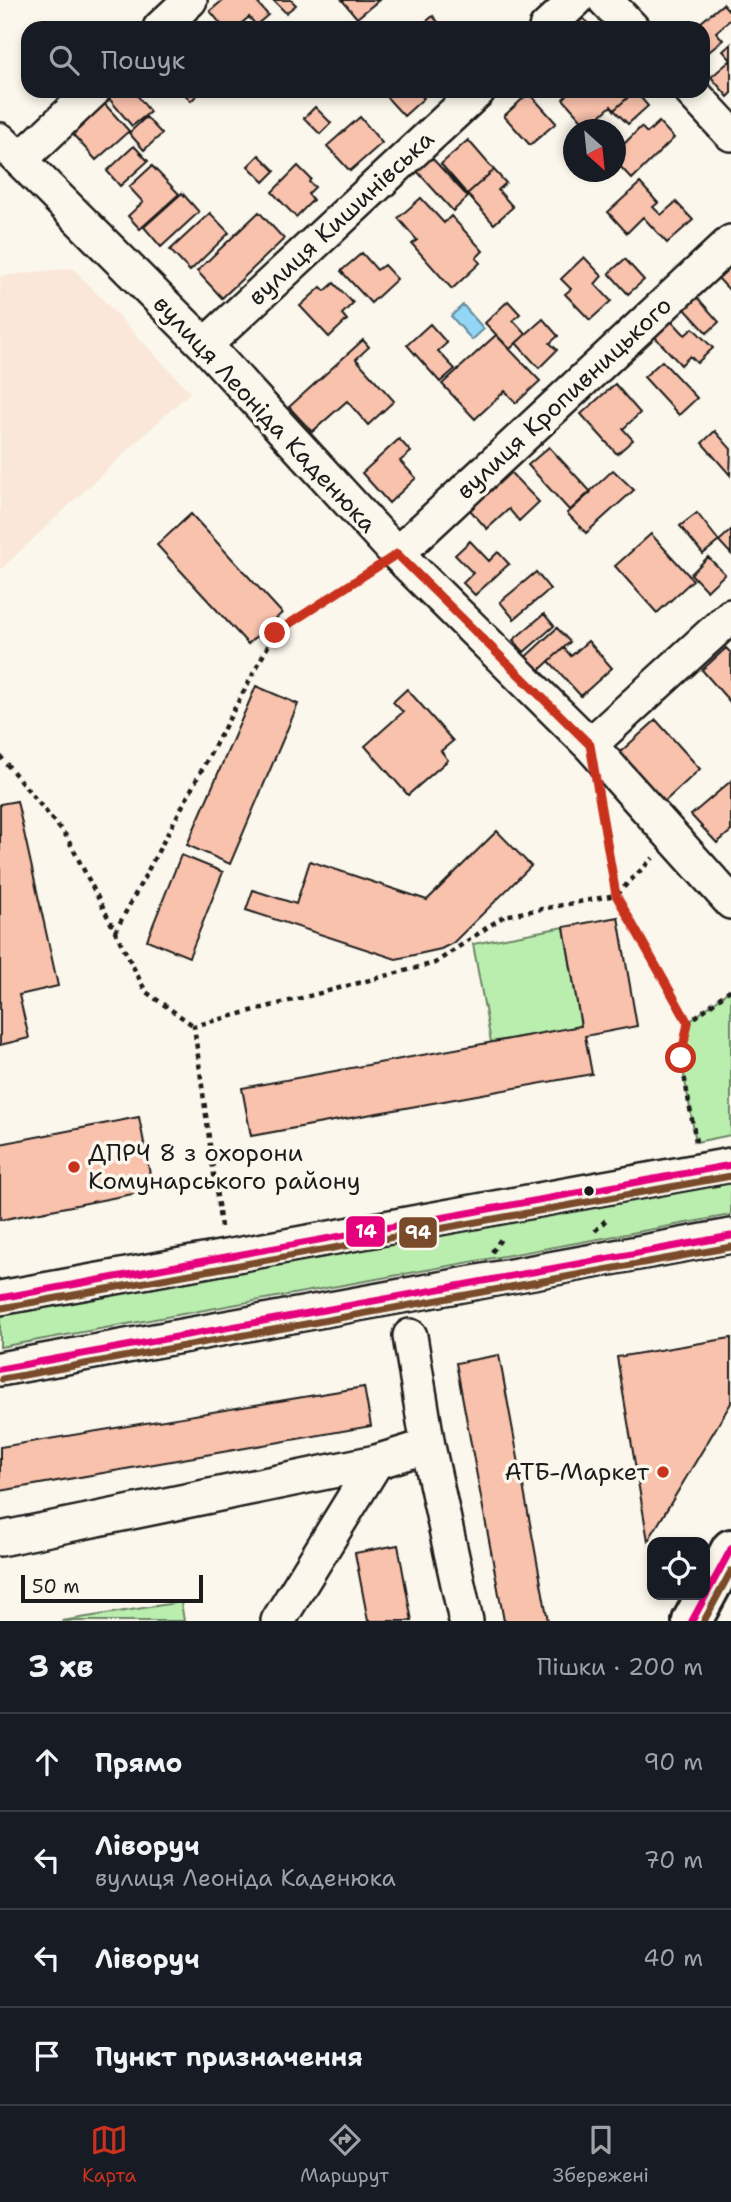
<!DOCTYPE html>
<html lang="uk">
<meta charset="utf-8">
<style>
body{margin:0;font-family:"Shantell Sans",sans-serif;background:#20242c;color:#f1f3f6}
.controls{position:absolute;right:21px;bottom:21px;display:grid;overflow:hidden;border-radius:14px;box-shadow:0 4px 10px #0003}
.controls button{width:63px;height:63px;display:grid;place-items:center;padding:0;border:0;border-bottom:2px solid #363941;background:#171b24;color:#f1f3f6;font:35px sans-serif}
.compass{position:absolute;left:563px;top:119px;width:63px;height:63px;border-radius:50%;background:#171b24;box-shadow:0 4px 10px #0003;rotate:153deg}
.scale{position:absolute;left:21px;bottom:18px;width:182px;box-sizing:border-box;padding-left:7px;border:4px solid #1c1c1c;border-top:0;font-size:19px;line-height:24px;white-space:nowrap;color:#1c1c1c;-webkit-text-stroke:5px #fbf7ec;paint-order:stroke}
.stop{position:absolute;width:21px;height:21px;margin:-16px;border:5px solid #c8321e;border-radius:50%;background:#fff}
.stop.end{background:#c8321e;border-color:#fff;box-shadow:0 2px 7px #0008}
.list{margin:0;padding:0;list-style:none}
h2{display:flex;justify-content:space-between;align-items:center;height:91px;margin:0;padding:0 28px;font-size:30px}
h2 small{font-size:23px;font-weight:400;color:#9ea1a6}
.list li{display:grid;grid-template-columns:46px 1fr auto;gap:21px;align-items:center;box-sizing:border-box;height:98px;padding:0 28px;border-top:2px solid #363941}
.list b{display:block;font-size:26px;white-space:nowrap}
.list p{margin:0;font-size:23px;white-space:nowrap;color:#9ea1a6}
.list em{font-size:23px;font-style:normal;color:#9ea1a6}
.icon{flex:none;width:38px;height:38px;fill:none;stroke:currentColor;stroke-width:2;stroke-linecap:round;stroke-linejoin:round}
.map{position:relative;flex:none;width:731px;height:1621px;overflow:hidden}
.search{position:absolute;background:#171b24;box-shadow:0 4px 10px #0003;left:21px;right:21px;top:21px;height:77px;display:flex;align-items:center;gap:18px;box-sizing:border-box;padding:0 24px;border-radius:21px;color:#9ea1a6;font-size:26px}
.sheet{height:483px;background:#171b24}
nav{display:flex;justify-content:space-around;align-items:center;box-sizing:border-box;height:98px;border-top:2px solid #363941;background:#171b24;font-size:19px;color:#9ea1a6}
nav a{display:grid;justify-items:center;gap:4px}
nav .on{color:#c8321e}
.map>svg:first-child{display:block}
.built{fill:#fae7d9}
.green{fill:#baeeae;stroke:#6b8565;stroke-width:2}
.water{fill:#93d6f5;stroke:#638c9e;stroke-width:2}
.building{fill:#f9c2ac;stroke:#1c1c1c;stroke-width:2}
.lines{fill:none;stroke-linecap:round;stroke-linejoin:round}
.minor-casing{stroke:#1c1c1c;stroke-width:38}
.major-casing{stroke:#1c1c1c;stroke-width:44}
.path{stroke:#1c1c1c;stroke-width:4.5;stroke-dasharray:5 5;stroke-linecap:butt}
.minor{stroke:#fbf7ec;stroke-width:33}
.major{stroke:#fbf7ec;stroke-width:38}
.bus-1-casing{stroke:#fbf7ec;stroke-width:12}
.bus-2-casing{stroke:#fbf7ec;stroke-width:12}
.bus-1{stroke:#e5007d;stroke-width:7}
.bus-2{stroke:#7a4b2a;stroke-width:7}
.route{stroke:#c8321e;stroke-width:9}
.poi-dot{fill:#c8321e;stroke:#fbf7ec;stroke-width:2.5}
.bus-dot{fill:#1c1c1c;stroke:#fbf7ec;stroke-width:2.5}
.labels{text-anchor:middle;stroke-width:7;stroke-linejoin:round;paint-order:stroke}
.street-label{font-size:24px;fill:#1c1c1c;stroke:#fbf7ec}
.poi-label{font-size:24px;fill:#1c1c1c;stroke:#fbf7ec;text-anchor:start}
.line-badge{stroke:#fbf7ec;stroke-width:2.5}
.badge-label{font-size:19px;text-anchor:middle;font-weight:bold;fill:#fff}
</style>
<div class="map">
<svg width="731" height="1621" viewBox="0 0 731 1621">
<rect width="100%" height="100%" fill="#fbf7ec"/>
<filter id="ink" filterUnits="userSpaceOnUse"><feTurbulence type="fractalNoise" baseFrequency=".0143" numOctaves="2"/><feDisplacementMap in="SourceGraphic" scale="14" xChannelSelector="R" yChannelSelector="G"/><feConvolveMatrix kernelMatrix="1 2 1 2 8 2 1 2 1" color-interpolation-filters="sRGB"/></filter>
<g filter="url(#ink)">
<path class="built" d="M 73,268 L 190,392 L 0,570 L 0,276 Z"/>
<path class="green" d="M 564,927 L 581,1026 L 491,1042 L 473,944 Z
M 731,989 L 731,1135 L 696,1142 L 681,1058 L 688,1023 Z
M 731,1179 L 731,1215 L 0,1347 L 0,1311 Z
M 181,1602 L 184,1621 L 62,1621 Z"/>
<path class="water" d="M 463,305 L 484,329 L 472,340 L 451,316 Z"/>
<path class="building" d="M 223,0 L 255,0 L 268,15 L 256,25 L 249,17 L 236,28 L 224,28 L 210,11 Z
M 273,0 L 291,0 L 296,5 L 286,13 Z
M 342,0 L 379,0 L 357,18 Z
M 723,4 L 731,13 L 731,19 L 716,32 L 723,40 L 703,57 L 703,28 L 694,28 Z
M 433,16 L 443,28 L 424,28 L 422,25 Z
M 583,18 L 592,28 L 572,28 Z
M 731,44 L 731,94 L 728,97 L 711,77 L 731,60 L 723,51 Z
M 111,91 L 134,91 L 150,112 L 132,126 L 106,95 Z
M 182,91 L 201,91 L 191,101 Z
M 417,91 L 424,98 L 404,116 L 382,92 Z
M 571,91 L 635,91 L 614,110 L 611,106 L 588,127 L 563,99 Z
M 635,91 L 648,106 L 628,124 L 614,110 Z
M 529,93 L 556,123 L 530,145 L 504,116 Z
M 102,101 L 129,131 L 96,160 L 69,130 Z
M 315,107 L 331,123 L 320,134 L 304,118 Z
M 146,117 L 162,134 L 144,150 L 129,133 Z
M 360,117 L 382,143 L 350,171 L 327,146 Z
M 659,122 L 674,138 L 632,179 L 616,162 L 616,152 L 641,127 L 647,133 Z
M 468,140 L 494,170 L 467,194 L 441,164 Z
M 134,146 L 148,161 L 120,186 L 107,171 Z
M 259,155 L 275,171 L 264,182 L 248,166 Z
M 431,157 L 468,197 L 453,211 L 416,170 Z
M 152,166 L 179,194 L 140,229 L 128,216 L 143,202 L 129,187 Z
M 298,166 L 311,179 L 309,182 L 315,187 L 308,194 L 313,200 L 296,217 L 272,192 Z
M 494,170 L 506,183 L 498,190 L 513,207 L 494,224 L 467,194 Z
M 640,183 L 658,203 L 653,207 L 661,215 L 676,202 L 693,220 L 667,243 L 643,217 L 627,233 L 608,212 Z
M 182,193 L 199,212 L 161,247 L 144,227 Z
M 421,198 L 444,223 L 451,216 L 483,251 L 476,258 L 480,263 L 452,289 L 412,244 L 417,240 L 398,218 Z
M 259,212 L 284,239 L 222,298 L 197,271 Z
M 210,213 L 229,233 L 190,271 L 170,250 Z
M 362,253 L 377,270 L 384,265 L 397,279 L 371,303 L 341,271 Z
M 584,257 L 602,276 L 595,284 L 611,301 L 590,320 L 565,294 L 571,289 L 561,279 Z
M 625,259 L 644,280 L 628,294 L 609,273 Z
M 731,265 L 731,292 L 717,277 Z
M 334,283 L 353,303 L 342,314 L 347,320 L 329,337 L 300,306 L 321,287 L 325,291 Z
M 695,295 L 719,322 L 707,333 L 683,307 Z
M 508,301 L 520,314 L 513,320 L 526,334 L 510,349 L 485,323 Z
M 543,319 L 558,336 L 550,343 L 557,350 L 539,368 L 516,343 Z
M 671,320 L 685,335 L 693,328 L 713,348 L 697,363 L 690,356 L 681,365 L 654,336 Z
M 430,324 L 447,343 L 438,351 L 455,369 L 440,382 L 407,345 Z
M 496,335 L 540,381 L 516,403 L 505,391 L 475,419 L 442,384 Z
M 363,340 L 369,347 L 356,359 L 394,401 L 368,425 L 347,401 L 312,432 L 289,407 Z
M 662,361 L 697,398 L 679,415 L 644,377 Z
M 615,384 L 640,413 L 623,429 L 633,440 L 617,454 L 581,414 Z
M 715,431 L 731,449 L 730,475 L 702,443 Z
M 399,439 L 411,452 L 400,461 L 416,478 L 389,503 L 362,473 Z
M 549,447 L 591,492 L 570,511 L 528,465 Z
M 613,470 L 634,490 L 586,533 L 567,513 Z
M 510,472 L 539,502 L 519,521 L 509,509 L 487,529 L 470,510 Z
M 697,513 L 719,541 L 703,554 L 680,526 Z
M 191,514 L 282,613 L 248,644 L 157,545 Z
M 731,530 L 731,554 L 719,541 Z
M 651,534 L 693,580 L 657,613 L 615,566 Z
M 470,541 L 489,561 L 498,552 L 509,564 L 475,595 L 463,583 L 473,573 L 455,555 Z
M 708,557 L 725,574 L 707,591 L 691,574 Z
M 536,572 L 550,589 L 514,619 L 500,602 Z
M 544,614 L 554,626 L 524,652 L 513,640 Z
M 557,628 L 570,642 L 534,675 L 521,661 Z
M 588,641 L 612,668 L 581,696 L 549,661 L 564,648 L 571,656 Z
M 726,648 L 731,653 L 731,703 L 702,670 Z
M 256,686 L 298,704 L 230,864 L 187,845 Z
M 407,689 L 453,741 L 441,751 L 448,760 L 408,795 L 365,746 L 403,712 L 393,702 Z
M 656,720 L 700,769 L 664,802 L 619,753 Z
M 731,781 L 731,831 L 717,843 L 691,815 Z
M 17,801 L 58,986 L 19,995 L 29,1038 L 0,1045 L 0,804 Z
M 497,831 L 531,866 L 453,943 L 441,949 L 396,959 L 246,910 L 253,890 L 296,904 L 310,861 L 427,900 Z
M 181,855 L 223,872 L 189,957 L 147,940 Z
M 618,917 L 637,1026 L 585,1036 L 592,1074 L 251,1136 L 242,1088 L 581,1026 L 564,927 Z
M 139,1117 L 153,1190 L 0,1220 L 0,1144 Z
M 731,1338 L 731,1403 L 648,1541 L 617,1357 Z
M 499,1355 L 548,1621 L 504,1621 L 456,1363 Z
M 364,1387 L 371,1426 L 0,1491 L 0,1447 Z
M 398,1545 L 412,1621 L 368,1621 L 355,1553 Z"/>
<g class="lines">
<g class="minor-casing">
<path id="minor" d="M 605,0 L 632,28
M 160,28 L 190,0
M 546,28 L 576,0
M 691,91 L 731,134
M 0,140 L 205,345 L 397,554 L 590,745 L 731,902
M 20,160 L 93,91
M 205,345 L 478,91
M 397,554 L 731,242
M 590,745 L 731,616
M 0,1298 L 731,1165
M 410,1336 L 428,1446 L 466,1621
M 0,1369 L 731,1236
M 0,1539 L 376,1462 L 428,1446
M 278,1621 L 376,1462"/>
</g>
<g class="major-casing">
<path id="major" d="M 692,1621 L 731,1549"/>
</g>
<path class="path" d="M 0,756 L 67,837 L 146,992 L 194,1026
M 599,798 L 616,895 L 688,1023
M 115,932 L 275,633 L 374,569
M 696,1142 L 681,1058 L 688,1023 L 731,989
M 221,1227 L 194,1026 L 435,963 L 504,916 L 616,895 L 653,858
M 595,1231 L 609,1217
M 492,1252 L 503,1236"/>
<use href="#minor" class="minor"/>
<use href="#major" class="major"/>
<g class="bus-1-casing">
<path id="bus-1" d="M 0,1298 L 731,1165
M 0,1369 L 731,1236
M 692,1621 L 731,1549"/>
</g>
<g class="bus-2-casing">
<path id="bus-2" d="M 2,1308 L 731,1176
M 2,1379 L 731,1247
M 704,1621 L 731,1571"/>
</g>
<use href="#bus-1" class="bus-1"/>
<use href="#bus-2" class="bus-2"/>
</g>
</g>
<g class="lines" filter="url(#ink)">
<path class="route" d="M 275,633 L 397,554 L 590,745 L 616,895 L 688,1023 L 681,1058"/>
</g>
<g class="poi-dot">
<circle cx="74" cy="1167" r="7"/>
<circle cx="663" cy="1472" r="7"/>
</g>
<circle class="bus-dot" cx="589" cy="1191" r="6"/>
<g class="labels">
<g class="street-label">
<text transform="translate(341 218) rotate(-43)" y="8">вулиця Кишинівська</text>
<text transform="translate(564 398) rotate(-43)" y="8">вулиця Кропивницького</text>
<text transform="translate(265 414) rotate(47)" y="8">вулиця Леоніда Каденюка</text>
</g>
<g class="poi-label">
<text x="88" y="1161">ДПРЧ 8 з охорони<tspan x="88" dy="28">Комунарського району</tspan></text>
<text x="649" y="1480" text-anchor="end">АТБ-Маркет</text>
</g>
</g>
<g class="line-badge">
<rect x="345" y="1215" width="41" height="33" rx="7" fill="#e5007d"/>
<rect x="398" y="1216" width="40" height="33" rx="7" fill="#7a4b2a"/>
</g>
<g class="badge-label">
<text x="366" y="1238">14</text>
<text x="418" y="1239">94</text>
</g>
</svg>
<div class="controls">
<button><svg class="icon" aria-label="locate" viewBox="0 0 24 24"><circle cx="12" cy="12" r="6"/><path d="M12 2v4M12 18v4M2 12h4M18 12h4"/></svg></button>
</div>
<svg class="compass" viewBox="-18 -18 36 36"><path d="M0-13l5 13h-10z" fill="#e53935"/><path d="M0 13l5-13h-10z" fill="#9ea1a6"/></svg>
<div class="scale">50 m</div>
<div class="stop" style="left:681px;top:1058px"></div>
<div class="stop end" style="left:275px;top:633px"></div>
<div class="search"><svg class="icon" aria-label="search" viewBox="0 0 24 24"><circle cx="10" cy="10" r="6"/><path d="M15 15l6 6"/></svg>Пошук</div>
</div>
<section class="sheet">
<h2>3 хв<small>Пішки · 200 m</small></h2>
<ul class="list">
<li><svg class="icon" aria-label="ahead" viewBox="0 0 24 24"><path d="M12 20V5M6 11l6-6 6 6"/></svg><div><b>Прямо</b></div><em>90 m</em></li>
<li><svg class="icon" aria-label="left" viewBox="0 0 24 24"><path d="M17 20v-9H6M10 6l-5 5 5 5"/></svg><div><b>Ліворуч</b><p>вулиця Леоніда Каденюка</p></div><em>70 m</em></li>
<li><svg class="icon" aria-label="left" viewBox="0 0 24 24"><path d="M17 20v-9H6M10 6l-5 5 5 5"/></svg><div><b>Ліворуч</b></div><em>40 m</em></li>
<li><svg class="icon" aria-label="arrive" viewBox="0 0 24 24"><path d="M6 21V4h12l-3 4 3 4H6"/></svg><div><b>Пункт призначення</b></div></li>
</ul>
</section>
<nav>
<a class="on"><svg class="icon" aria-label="map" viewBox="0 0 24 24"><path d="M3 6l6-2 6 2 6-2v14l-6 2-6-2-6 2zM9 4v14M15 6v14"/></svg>Карта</a>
<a><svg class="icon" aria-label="directions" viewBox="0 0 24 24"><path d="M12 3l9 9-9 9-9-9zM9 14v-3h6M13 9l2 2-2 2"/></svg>Маршрут</a>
<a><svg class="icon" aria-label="saved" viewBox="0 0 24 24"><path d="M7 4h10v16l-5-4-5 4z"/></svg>Збережені</a>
</nav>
